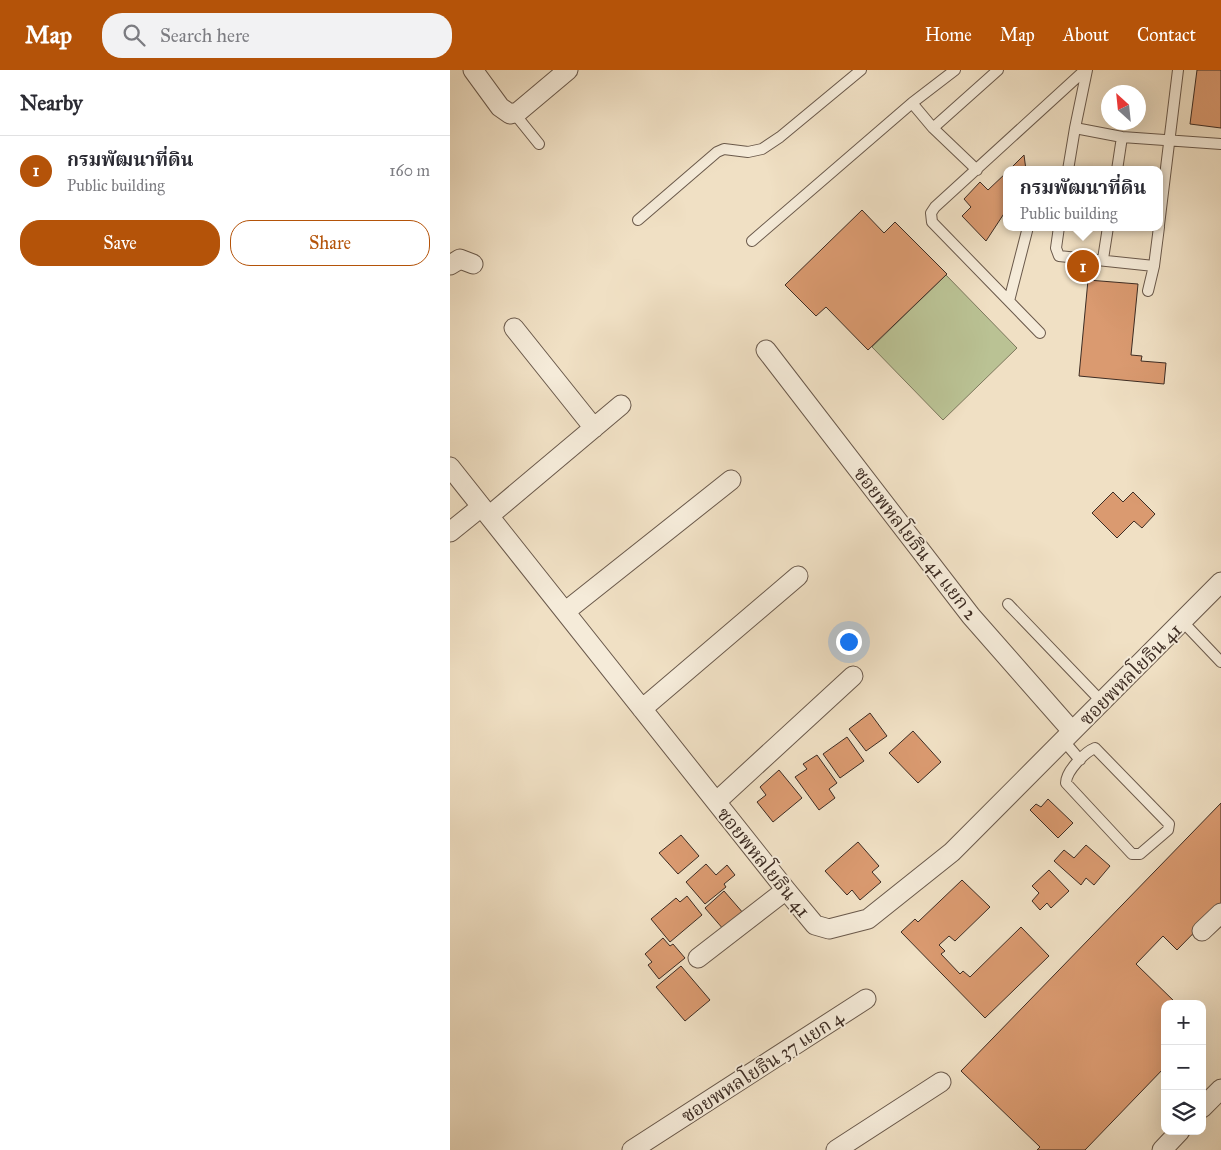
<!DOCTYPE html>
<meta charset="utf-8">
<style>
body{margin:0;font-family:"IM FELL Great Primer","Noto Serif Thai",serif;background:#f2f2f3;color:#2b2b33}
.controls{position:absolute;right:15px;bottom:15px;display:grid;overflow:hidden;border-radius:10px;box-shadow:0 5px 20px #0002}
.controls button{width:45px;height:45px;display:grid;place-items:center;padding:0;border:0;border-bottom:1px solid #e1e1e2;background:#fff;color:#2b2b33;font:25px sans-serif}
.compass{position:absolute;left:651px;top:15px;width:45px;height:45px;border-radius:50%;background:#fff;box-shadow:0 5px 20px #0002;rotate:333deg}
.you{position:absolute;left:398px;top:571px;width:18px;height:18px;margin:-12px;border:4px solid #fff;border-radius:50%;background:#1a73e8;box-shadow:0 0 0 8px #1a73e833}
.badge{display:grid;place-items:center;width:32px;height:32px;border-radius:50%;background:#b45309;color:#fff;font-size:16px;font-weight:700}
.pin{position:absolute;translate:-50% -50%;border:2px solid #fff;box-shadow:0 1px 5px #0006}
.popup{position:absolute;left:553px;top:96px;width:160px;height:65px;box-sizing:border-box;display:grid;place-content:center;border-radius:10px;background:#fff;filter:drop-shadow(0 1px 4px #0005);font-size:16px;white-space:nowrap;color:#7c7c81}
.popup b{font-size:19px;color:#2b2b33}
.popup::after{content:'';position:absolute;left:50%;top:100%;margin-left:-10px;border:10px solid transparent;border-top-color:#fff}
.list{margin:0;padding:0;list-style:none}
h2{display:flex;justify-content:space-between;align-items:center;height:65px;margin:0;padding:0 20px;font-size:21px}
h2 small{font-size:16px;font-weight:400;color:#7c7c81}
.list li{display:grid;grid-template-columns:32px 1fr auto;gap:15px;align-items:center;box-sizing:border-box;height:70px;padding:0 20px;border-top:1px solid #e1e1e2}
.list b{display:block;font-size:19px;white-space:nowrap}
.list p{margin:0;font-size:16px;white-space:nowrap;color:#7c7c81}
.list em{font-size:16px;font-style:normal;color:#7c7c81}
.actions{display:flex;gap:10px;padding:15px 20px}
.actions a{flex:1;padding:11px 0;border:1px solid #b45309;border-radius:20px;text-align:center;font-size:18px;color:#b45309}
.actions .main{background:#b45309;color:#fff}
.icon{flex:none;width:28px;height:28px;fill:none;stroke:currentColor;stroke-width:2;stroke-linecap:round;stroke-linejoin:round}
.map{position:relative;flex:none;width:771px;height:1080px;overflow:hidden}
header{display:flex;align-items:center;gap:30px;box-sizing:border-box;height:70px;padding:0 25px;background:#b45309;color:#fff}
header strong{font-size:24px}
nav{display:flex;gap:28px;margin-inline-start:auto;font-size:18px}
.search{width:350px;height:45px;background:#f2f2f3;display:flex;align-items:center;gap:12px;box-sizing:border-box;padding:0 18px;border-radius:20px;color:#7c7c81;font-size:19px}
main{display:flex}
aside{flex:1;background:#fff}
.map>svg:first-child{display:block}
.green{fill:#bac294;stroke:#7c775c}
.building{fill:#da9a70;stroke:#3d2c23}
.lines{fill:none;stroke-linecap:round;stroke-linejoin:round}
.lane-casing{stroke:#6a594b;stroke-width:12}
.street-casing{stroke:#6a594b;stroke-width:21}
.lane{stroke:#f5ebd9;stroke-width:10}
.street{stroke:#f5ebd9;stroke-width:19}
.labels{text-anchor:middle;stroke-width:4;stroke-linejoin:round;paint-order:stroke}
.street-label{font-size:19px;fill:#3d2c23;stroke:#f5ebd9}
</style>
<header>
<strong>Map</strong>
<div class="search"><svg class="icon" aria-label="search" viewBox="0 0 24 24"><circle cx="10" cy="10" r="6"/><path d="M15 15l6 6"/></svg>Search here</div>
<nav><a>Home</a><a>Map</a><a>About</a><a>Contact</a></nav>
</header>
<main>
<aside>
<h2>Nearby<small></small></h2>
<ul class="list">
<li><span class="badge">1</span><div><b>กรมพัฒนาที่ดิน</b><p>Public building</p></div><em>160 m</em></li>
</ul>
<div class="actions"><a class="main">Save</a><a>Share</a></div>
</aside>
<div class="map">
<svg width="771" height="1080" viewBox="0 0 771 1080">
<rect width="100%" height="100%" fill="#f0e0c4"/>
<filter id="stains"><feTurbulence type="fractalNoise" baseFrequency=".004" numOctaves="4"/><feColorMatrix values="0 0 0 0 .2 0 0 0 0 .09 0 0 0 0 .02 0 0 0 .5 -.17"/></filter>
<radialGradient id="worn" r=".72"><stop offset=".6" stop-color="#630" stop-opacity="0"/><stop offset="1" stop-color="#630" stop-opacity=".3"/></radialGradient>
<path class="green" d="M 496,205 L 567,278 L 493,350 L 422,277 Z"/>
<path class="building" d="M 747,0 L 771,0 L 771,58 L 740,54 Z
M 574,85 L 576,100 L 559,100 Z
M 557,102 L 557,139 L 536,171 L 512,146 L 521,137 L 514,129 L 530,112 L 538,120 Z
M 412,140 L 434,163 L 445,152 L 497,204 L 418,280 L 376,237 L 366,246 L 335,215 Z
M 638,210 L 688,214 L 681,285 L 692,286 L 691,291 L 716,293 L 714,314 L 629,306 Z
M 663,422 L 673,432 L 683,422 L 705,444 L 692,458 L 684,451 L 667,468 L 642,443 Z
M 420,643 L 437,666 L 416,681 L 399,659 Z
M 463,661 L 491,692 L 468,713 L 439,683 Z
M 397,667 L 414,691 L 390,708 L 373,684 Z
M 367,685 L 387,713 L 379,719 L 385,728 L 369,740 L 345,707 L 357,699 L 353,694 Z
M 329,700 L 352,728 L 323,752 L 307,732 L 316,725 L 310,717 Z
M 598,729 L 623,753 L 608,768 L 580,740 L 586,734 L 591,737 Z
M 771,733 L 771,835 L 727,880 L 713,866 L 686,894 L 727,934 L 715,934 L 715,997 L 635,1080 L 587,1080 L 590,1077 L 511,1001 Z
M 231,765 L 249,786 L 228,804 L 209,783 Z
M 408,772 L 429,796 L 422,802 L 431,812 L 410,830 L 402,820 L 397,825 L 375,801 Z
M 636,775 L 660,796 L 644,815 L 636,808 L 631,815 L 604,791 L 614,780 L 624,788 Z
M 256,794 L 266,805 L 277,795 L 285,805 L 274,814 L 276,817 L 255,834 L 236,812 Z
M 599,800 L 619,821 L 601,838 L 597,833 L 590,840 L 582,831 L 589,823 L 582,816 Z
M 512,810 L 540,837 L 505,871 L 499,866 L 489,875 L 495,881 L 491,884 L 510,904 L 513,901 L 520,907 L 571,857 L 599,886 L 535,948 L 451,862 L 465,849 L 468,852 Z
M 274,821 L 294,844 L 274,860 L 255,838 Z
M 237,826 L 252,845 L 220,872 L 201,849 L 226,828 L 230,832 Z
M 213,868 L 220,876 L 223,874 L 235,888 L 209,909 L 198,895 L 202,892 L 195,884 Z
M 231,896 L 260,930 L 235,951 L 206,917 Z"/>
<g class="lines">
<g class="lane-casing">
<path id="lane" d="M 505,0 L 462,33 L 483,58 L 527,100
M 64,43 L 89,74
M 483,58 L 548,0
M 625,58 L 637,0
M 618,100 L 625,58 L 672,67 L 771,74
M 667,100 L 672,67
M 188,150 L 267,82 L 274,79 L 298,82 L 312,79 L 330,67 L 411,0
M 709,155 L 728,0
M 609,157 L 606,178 L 609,186 L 704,196
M 302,171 L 462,33
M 653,189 L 658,157
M 698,221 L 704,196 L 709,157
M 559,231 L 578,157
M 590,263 L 482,152 L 481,143 L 485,137 L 635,0
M 558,534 L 652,632
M 732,551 L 771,592
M 613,670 L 630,690
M 645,678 L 719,754 L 718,760 L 690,784 L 682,784 L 616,713 C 616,701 635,682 645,678 Z"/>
</g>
<g class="street-casing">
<path id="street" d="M 23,0 L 50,37 L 60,44 L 68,42 L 118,0
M 0,195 L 10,189 L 23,194
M 64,258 L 144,358
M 316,280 L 521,546 L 622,661
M 0,397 L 336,820 L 365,855 L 379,859 L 418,849 L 502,782 L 771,512
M 39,446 L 171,335
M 0,462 L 31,437
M 116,541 L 281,410
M 192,639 L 348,506
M 266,732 L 403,606
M 752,861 L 771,843
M 248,888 L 336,820
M 752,1038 L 771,1019
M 182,1080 L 416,929
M 386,1080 L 491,1012
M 712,1080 L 730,1061"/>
</g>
<use href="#lane" class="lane"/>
<use href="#street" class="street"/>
</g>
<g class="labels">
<g class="street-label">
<text transform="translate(466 473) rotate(52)" y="7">ซอยพหลโยธิน 41 แยก 2</text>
<text transform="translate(680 604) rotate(-45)" y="7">ซอยพหลโยธิน 41</text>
<text transform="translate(314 792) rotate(51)" y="7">ซอยพหลโยธิน 41</text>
<text transform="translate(312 996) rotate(-33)" y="7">ซอยพหลโยธิน 37 แยก 4</text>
</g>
</g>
<rect width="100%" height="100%" filter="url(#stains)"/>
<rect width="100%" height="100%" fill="url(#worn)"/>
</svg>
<div class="controls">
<button>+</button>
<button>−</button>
<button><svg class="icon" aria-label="layers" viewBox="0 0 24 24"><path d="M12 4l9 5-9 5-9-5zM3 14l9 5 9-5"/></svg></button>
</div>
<svg class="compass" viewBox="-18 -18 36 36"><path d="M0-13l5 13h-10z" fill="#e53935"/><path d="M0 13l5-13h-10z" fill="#7c7c81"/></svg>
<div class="you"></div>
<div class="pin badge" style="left:633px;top:196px">1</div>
<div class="popup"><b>กรมพัฒนาที่ดิน</b>Public building</div>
</div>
</main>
